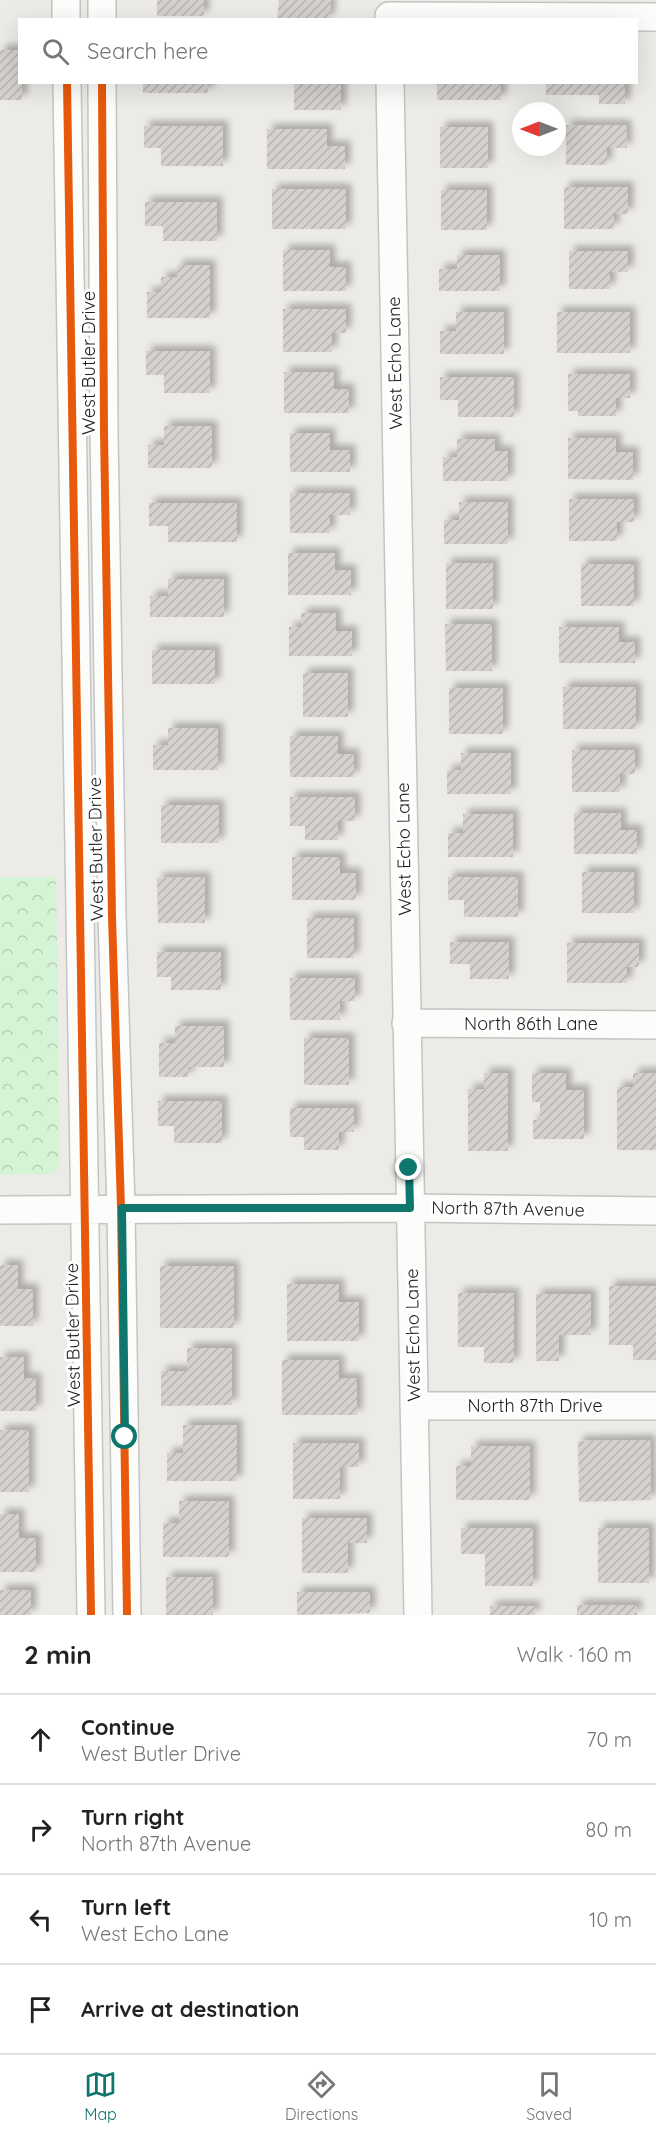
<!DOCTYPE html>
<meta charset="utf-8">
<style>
body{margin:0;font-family:Quicksand,sans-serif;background:#f6f6f6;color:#222}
.compass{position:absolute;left:512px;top:102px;width:54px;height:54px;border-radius:50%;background:#fff;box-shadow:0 6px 24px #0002;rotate:270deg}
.stop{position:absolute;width:18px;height:18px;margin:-14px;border:4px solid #0f766e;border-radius:50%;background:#fff}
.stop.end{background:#0f766e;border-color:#fff;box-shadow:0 2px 6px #0008}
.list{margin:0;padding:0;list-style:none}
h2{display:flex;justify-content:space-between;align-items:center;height:78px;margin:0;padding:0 24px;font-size:26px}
h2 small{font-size:20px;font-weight:400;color:#767676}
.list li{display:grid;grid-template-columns:39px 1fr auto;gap:18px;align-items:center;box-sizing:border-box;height:90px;padding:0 24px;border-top:2px solid #e0e0e0}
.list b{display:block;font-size:22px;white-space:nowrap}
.list p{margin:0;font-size:20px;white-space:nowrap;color:#767676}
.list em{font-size:20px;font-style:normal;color:#767676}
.icon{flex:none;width:33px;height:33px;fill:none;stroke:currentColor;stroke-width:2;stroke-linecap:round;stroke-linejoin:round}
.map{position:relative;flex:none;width:656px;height:1615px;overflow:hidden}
.search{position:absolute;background:#fff;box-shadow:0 6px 24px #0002;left:18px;right:18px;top:18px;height:66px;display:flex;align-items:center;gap:15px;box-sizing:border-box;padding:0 21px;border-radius:0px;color:#767676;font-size:22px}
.sheet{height:438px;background:#fff}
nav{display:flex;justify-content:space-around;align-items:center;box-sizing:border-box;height:84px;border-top:2px solid #e0e0e0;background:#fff;font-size:16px;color:#767676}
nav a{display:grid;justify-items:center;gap:3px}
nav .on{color:#0f766e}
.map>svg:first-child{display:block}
.park{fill:url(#park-crowns)}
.building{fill:url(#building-hatch);filter:url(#shadow)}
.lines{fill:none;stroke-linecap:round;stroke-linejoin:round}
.minor-casing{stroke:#c5c4c3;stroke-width:30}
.minor{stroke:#fcfcfb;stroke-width:27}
.cycleway-casing{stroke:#fff;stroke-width:11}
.cycleway{stroke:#e8590c;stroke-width:8}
.route{stroke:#0f766e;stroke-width:8}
.labels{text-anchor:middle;stroke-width:6;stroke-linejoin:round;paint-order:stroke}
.street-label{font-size:18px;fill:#1e1e1e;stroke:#fff}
</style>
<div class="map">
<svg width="656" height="1615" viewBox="0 0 656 1615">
<defs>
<pattern id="park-crowns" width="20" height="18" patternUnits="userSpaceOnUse" patternTransform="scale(1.5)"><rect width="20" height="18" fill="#d5f3d5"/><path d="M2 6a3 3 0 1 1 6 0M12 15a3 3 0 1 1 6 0" fill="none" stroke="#b6d0b6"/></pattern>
<pattern id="building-hatch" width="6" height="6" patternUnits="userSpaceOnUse" patternTransform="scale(1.5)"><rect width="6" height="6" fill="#d4d1ce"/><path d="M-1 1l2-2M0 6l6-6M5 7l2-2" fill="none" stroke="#b6b3b0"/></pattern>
<filter id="shadow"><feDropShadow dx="5.5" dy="-5.5" stdDeviation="3" flood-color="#0004"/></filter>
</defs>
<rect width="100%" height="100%" fill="#edebe7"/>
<path class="park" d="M 0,877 L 56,877 L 60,1153 L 59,1168 L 51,1174 L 0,1175 Z"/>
<path class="building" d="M 157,0 L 204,0 L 204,16 L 157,16 Z
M 279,0 L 331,0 L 329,20 L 277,20 Z
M 0,50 L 20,50 L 20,82 L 22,82 L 22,100 L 0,100 Z
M 143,82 L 208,82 L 208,93 L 143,93 Z
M 294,82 L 341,82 L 341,110 L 294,110 Z
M 437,82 L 501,82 L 501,100 L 437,100 Z
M 546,82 L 625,82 L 625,104 L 599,104 L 599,95 L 546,95 Z
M 566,125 L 626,125 L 627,148 L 607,148 L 607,165 L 566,165 Z
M 144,126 L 223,126 L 223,166 L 161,166 L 161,148 L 144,148 Z
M 440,127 L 488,127 L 488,168 L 440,168 Z
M 267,129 L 327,129 L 327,146 L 345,146 L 345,169 L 267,169 Z
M 564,187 L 628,187 L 628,214 L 614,214 L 614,229 L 564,229 Z
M 272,189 L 346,189 L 346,229 L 272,229 Z
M 441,190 L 487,190 L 487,230 L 441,230 Z
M 145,202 L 217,202 L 217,241 L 163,241 L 163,226 L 145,226 Z
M 283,250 L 330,250 L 330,267 L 346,267 L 346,291 L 283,291 Z
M 569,251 L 628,251 L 628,272 L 610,272 L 610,289 L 569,289 Z
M 457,255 L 500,255 L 500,291 L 439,291 L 439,269 L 457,269 Z
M 177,265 L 210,265 L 210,318 L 147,318 L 147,292 L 161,292 L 161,277 L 177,277 Z
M 283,309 L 346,309 L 346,333 L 332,333 L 332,352 L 283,352 Z
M 456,312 L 504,312 L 504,354 L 440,354 L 440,331 L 456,331 Z
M 557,312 L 630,312 L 630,353 L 557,353 Z
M 146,351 L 210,351 L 210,393 L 164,393 L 164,375 L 146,375 Z
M 284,372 L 334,372 L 334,389 L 349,389 L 349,413 L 284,413 Z
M 568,374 L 630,374 L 630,398 L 616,398 L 616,416 L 578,416 L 578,411 L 568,411 Z
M 440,377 L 514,377 L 514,417 L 458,417 L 458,400 L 440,400 Z
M 164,426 L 212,426 L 212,468 L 148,468 L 148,445 L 164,445 Z
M 290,433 L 330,433 L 330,450 L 350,450 L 350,472 L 290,472 Z
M 568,438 L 616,438 L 616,452 L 633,452 L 633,480 L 568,479 Z
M 457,439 L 495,439 L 495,451 L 508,451 L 508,481 L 443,481 L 443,457 L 457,457 Z
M 290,493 L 350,493 L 350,515 L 330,515 L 330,533 L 290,533 Z
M 569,499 L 634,499 L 634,522 L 617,522 L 617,541 L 569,541 Z
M 459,502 L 508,502 L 508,544 L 444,544 L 444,520 L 459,520 Z
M 149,503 L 237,503 L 237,542 L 168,542 L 168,526 L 149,526 Z
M 288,553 L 335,553 L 335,570 L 351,570 L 351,595 L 288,595 Z
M 446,563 L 493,563 L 493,609 L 446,609 Z
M 581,564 L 634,564 L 634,606 L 581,606 Z
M 168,579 L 224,579 L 224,617 L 150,617 L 150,596 L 168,596 Z
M 301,613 L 336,613 L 336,631 L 352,631 L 352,656 L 289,656 L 289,627 L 301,627 Z
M 445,624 L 492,624 L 492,671 L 446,671 Z
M 559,627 L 619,627 L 619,642 L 635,642 L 635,663 L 559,663 Z
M 152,650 L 215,650 L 215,684 L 152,684 Z
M 303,673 L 348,673 L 348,717 L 303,717 Z
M 563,687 L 636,687 L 636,729 L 563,729 Z
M 449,688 L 503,688 L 503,734 L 449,734 Z
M 168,728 L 218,728 L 218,770 L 153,770 L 153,745 L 168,745 Z
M 290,736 L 338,736 L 338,754 L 354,754 L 354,777 L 290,777 Z
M 572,750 L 635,750 L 635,774 L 620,774 L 620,792 L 572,792 Z
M 461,753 L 511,753 L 511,794 L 447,794 L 447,770 L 461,770 Z
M 290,797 L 355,797 L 355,821 L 338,821 L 338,840 L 305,840 L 305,826 L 290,826 Z
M 161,805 L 219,805 L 219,843 L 161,843 Z
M 574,813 L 621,813 L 621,830 L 637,830 L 637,854 L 574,854 Z
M 463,814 L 513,814 L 513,857 L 448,857 L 448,833 L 463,833 Z
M 292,857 L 340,857 L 340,873 L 356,873 L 356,900 L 292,900 Z
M 582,872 L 634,872 L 634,913 L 582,913 Z
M 205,877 L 205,923 L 158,923 L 157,878 Z
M 448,877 L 518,877 L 518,917 L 464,917 L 464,900 L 448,900 Z
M 307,918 L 354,918 L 354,958 L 307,958 Z
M 450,942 L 509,942 L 509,979 L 470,979 L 470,964 L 450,964 Z
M 567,943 L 639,943 L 639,967 L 627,967 L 627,983 L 567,983 Z
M 157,952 L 221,952 L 221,990 L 171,990 L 171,977 L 157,977 Z
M 290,978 L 355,978 L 355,1001 L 340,1001 L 340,1020 L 290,1020 Z
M 175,1026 L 224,1026 L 224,1067 L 188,1067 L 188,1077 L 159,1077 L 159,1043 L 175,1043 Z
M 304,1038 L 349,1038 L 349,1085 L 304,1085 Z
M 484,1073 L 508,1073 L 508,1151 L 468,1151 L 468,1089 L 484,1089 Z
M 532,1073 L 566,1073 L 566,1090 L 584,1090 L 584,1139 L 533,1139 L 533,1120 L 540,1120 L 540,1102 L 532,1102 Z
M 633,1073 L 656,1073 L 656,1150 L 617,1150 L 617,1087 L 633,1087 Z
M 158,1101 L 222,1101 L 222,1143 L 174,1143 L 174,1126 L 158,1126 Z
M 290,1108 L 354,1108 L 354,1132 L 339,1132 L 339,1150 L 304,1150 L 304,1137 L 290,1137 Z
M 0,1265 L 18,1265 L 18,1289 L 33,1289 L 33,1326 L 0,1326 Z
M 160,1266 L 234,1266 L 234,1328 L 160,1328 Z
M 287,1284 L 339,1284 L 339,1302 L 359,1302 L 359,1341 L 287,1341 Z
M 609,1286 L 656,1286 L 656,1360 L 633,1360 L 633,1345 L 609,1345 Z
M 458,1293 L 514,1293 L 514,1363 L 484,1363 L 484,1347 L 458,1347 Z
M 536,1294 L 591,1294 L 591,1335 L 559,1335 L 559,1361 L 536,1361 Z
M 187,1348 L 232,1348 L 232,1405 L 161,1406 L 161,1371 L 187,1371 Z
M 0,1357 L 24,1357 L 24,1378 L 36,1378 L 36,1411 L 0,1411 Z
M 282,1360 L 339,1360 L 339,1379 L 357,1378 L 357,1415 L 282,1415 Z
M 183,1425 L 237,1425 L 237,1481 L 167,1481 L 167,1453 L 183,1453 Z
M 0,1430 L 29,1430 L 29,1492 L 0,1492 Z
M 650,1440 L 651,1500 L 579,1502 L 578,1441 Z
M 293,1443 L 359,1443 L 359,1467 L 340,1467 L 340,1499 L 293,1499 Z
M 471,1446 L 530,1446 L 530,1500 L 456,1500 L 456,1466 L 471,1466 Z
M 179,1501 L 229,1501 L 229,1557 L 163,1557 L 163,1523 L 179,1523 Z
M 0,1514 L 19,1514 L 19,1538 L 36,1538 L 36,1572 L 0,1572 Z
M 302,1518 L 367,1518 L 367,1543 L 348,1543 L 348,1573 L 302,1573 Z
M 461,1528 L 533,1528 L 533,1586 L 485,1586 L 485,1554 L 461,1554 Z
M 598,1528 L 649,1528 L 649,1583 L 598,1583 Z
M 166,1577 L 213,1577 L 213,1615 L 166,1615 Z
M 0,1590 L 31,1590 L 31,1615 L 0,1615 Z
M 297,1592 L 370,1592 L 370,1613 L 297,1615 Z
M 577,1605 L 637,1605 L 637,1615 L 577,1615 Z
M 490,1606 L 535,1606 L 535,1615 L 490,1615 Z"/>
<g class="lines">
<g class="minor-casing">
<path id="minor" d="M 66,0 L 66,20
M 102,0 L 102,20
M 389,20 L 389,16 L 656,17
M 67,82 L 91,1615
M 102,82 L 104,432 L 112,917 L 121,1208 L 127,1615
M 390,82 L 418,1615
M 406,1023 L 656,1025
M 0,1210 L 410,1208 L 656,1211
M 414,1406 L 656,1406"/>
</g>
<use href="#minor" class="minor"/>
<g class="cycleway-casing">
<path id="cycleway" d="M 67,82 L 91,1615
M 102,82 L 104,432 L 112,917 L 121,1208 L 127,1615"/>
</g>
<use href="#cycleway" class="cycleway"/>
</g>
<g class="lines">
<path class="route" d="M 125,1437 L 122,1208 L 410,1208 L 409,1168"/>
</g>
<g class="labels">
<g class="street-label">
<text transform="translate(89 363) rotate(-90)" y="6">West Butler Drive</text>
<text transform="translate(395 363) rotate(-91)" y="6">West Echo Lane</text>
<text transform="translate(96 849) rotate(-91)" y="6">West Butler Drive</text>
<text transform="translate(404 849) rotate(-91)" y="6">West Echo Lane</text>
<text x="531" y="1030">North 86th Lane</text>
<text transform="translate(508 1209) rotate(1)" y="6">North 87th Avenue</text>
<text transform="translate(73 1335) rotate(-91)" y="6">West Butler Drive</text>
<text transform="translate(413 1335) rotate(-91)" y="6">West Echo Lane</text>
<text x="535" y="1412">North 87th Drive</text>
</g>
</g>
</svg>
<svg class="compass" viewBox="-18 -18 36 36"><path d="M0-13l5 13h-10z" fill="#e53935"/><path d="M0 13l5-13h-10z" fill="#767676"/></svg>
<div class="stop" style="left:125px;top:1437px"></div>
<div class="stop end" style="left:409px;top:1168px"></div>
<div class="search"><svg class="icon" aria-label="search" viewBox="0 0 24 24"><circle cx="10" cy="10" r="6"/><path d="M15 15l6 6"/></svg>Search here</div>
</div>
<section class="sheet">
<h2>2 min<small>Walk · 160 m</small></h2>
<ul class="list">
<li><svg class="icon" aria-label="ahead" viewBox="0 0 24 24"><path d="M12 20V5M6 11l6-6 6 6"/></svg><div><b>Continue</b><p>West Butler Drive</p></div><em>70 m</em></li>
<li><svg class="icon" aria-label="right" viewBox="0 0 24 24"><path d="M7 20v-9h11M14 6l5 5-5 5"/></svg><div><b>Turn right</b><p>North 87th Avenue</p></div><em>80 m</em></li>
<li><svg class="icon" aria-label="left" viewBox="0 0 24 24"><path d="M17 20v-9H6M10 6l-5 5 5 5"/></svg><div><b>Turn left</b><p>West Echo Lane</p></div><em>10 m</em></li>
<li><svg class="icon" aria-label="arrive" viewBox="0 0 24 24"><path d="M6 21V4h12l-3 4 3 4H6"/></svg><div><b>Arrive at destination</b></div></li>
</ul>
</section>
<nav>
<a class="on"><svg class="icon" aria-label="map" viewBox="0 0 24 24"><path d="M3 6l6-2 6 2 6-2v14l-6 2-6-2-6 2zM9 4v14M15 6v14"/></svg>Map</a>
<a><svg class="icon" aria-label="directions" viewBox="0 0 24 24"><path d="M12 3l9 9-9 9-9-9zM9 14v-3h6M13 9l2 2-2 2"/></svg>Directions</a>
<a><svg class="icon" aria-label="saved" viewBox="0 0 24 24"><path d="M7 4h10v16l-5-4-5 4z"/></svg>Saved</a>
</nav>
